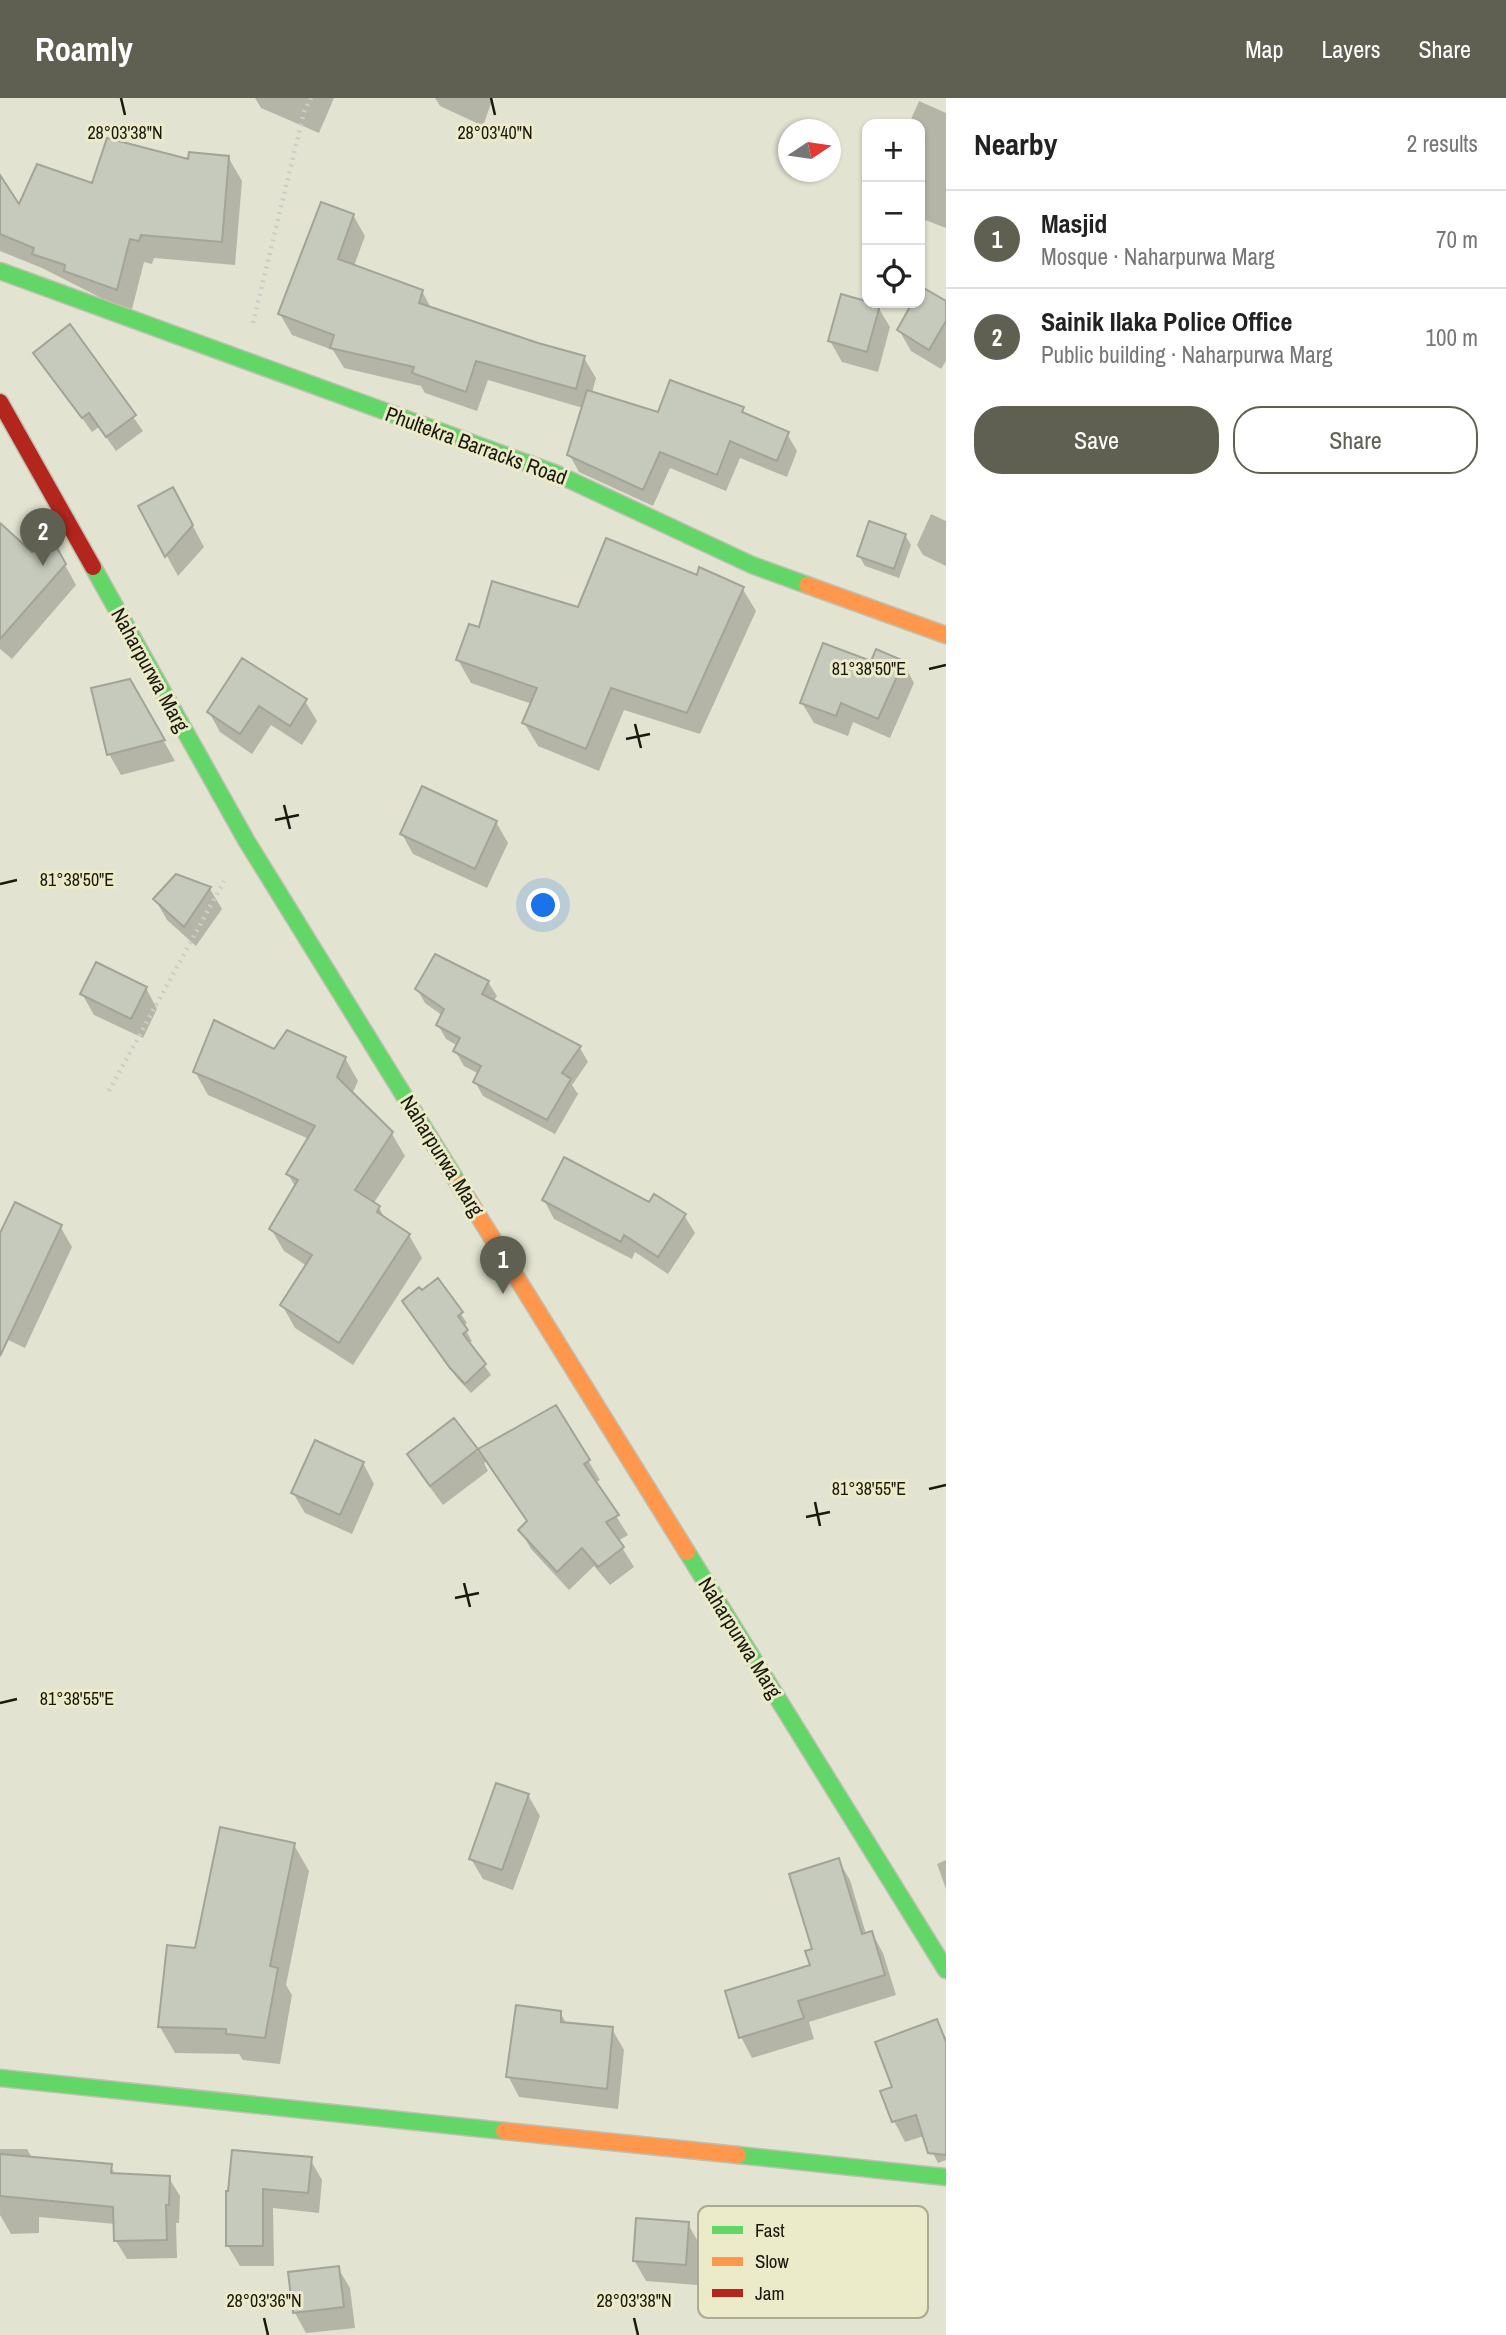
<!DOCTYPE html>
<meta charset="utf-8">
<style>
body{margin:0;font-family:"Archivo Narrow",sans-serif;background:#f6f6f6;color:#222}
.controls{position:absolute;right:21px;top:21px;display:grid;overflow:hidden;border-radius:14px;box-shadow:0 2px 5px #0004}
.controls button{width:63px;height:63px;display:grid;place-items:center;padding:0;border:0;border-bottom:2px solid #e0e0e0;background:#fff;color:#222;font:35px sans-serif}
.compass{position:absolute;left:778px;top:21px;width:63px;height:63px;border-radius:50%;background:#fff;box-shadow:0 2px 5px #0004;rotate:77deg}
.you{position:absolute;left:544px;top:808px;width:24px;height:24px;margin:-18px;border:5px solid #fff;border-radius:50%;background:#1a73e8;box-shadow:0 0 0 10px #1a73e833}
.badge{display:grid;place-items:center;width:46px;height:46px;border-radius:50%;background:#606052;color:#fff;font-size:23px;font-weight:700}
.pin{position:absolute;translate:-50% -58px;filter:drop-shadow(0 2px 4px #0008)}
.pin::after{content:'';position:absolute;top:37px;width:24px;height:21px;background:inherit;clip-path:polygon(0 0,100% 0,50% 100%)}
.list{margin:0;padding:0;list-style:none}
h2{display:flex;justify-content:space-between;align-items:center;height:91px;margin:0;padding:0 28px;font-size:30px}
h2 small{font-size:23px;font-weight:400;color:#767676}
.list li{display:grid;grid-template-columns:46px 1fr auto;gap:21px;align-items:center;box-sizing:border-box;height:98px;padding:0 28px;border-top:2px solid #e0e0e0}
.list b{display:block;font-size:26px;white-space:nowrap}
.list p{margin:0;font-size:23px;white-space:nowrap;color:#767676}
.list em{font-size:23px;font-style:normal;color:#767676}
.actions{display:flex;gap:14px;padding:21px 28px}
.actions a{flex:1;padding:16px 0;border:2px solid #606052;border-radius:28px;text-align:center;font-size:24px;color:#606052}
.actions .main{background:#606052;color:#fff}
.icon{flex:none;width:38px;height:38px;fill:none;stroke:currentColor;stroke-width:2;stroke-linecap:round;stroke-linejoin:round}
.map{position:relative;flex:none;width:946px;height:2237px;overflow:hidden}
header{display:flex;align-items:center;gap:42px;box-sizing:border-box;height:98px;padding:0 35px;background:#606052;color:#fff}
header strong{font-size:33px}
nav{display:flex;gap:38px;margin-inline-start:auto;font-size:24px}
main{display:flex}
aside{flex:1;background:#fff}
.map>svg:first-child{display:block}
.shadow{fill:#0003}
.building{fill:#c6cabc;stroke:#a1a497;stroke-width:2}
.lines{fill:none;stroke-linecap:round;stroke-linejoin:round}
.fast-casing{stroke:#c0c0b2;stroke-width:19}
.slow-casing{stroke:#c0c0b2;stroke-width:19}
.jam-casing{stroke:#c0c0b2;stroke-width:19}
.path{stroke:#cdcdc8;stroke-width:4.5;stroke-dasharray:2 5;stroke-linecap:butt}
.fast{stroke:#63d668;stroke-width:16}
.slow{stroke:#ff974d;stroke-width:16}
.jam{stroke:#b3261e;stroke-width:16}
.ticks{fill:none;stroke:#1a190d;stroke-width:2.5}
.labels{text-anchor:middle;stroke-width:6;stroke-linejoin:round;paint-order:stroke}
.street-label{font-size:21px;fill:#1a190d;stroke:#ebeac9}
.key{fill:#ebeac9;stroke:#acab91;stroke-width:2}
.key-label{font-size:19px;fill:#1a190d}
.ticks-label{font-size:18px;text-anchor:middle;fill:#1a190d;stroke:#ebeac9;stroke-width:6;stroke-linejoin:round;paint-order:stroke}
</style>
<header>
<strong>Roamly</strong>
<nav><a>Map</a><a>Layers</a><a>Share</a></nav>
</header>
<main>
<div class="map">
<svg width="946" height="2237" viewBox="0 0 946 2237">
<rect width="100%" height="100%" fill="#e3e3d1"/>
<path class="shadow" d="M 255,0 L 334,0 L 319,35 L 261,10 Z
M 435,0 L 493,0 L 483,28 L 440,8 Z
M 919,3 L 946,15 L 946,130 L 920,120 L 920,26 L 909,26 Z
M 228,59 L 242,83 L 235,167 L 154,160 L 152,166 L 144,164 L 131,215 L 42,170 L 0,153 L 0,80 L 20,110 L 93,87 L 190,63 Z
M 353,117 L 365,138 L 354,168 L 422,193 L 432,212 L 537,247 L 584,260 L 596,280 L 592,295 L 659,316 L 742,311 L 747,318 L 787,336 L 797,353 L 787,379 L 740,360 L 726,393 L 670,370 L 653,408 L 579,374 L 569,356 L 583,310 L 488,282 L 477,313 L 425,295 L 421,288 L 344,270 L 333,252 L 292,237 L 280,216 Z
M 922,191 L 946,205 L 946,263 L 941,271 L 911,253 L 899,232 L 914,205 L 920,205 L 920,196 Z
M 878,209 L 890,229 L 878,274 L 842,264 L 830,243 Z
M 69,228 L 143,333 L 116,353 L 99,329 L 92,334 L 36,256 Z
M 140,409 L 184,411 L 204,449 L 178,478 Z
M 931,416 L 946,423 L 946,468 L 923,457 L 917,447 Z
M 905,437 L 911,447 L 899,480 L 865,468 L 859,458 Z
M 0,444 L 32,456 L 55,449 L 76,487 L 12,561 L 0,551 Z
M 698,479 L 742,490 L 756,513 L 700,636 L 624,612 L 599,673 L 538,648 L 524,625 L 532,606 L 471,585 L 458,562 L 579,512 Z
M 242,562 L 305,603 L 317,623 L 302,647 L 271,627 L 252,656 L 220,634 L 209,614 Z
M 903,564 L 914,585 L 890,640 L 853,624 L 848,638 L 814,625 L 802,605 L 872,565 Z
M 130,583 L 175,663 L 121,677 L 109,656 Z
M 496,724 L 508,745 L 487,790 L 413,756 L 402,736 Z
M 177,778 L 210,791 L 222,811 L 196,848 L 167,822 L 155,801 Z
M 488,884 L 497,898 L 493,904 L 580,950 L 588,964 L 572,987 L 578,996 L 555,1036 L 483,998 L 475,984 L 479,976 L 464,968 L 455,953 L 458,948 L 446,941 L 438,927 L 443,918 L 425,905 L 417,891 Z
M 146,890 L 157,911 L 143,940 L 94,917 L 82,896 Z
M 274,953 L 345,960 L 358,983 L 352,996 L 392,1036 L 405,1058 L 373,1106 L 379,1110 L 386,1122 L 409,1137 L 422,1160 L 353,1267 L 295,1230 L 282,1207 L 307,1168 L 284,1153 L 271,1131 L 296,1090 L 288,1076 L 309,1041 L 208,997 L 195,974 Z
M 544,1102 L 650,1106 L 684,1117 L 695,1135 L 668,1176 L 635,1154 L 632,1161 L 554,1121 Z
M 60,1128 L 72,1149 L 25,1250 L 0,1238 L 0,1140 Z
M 438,1182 L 467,1225 L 463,1228 L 472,1243 L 469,1245 L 491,1277 L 471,1295 L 457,1280 L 410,1213 L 422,1195 Z
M 556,1310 L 600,1382 L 595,1385 L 628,1437 L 618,1443 L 634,1469 L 610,1487 L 594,1468 L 569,1492 L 531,1451 L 520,1432 L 528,1425 L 486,1364 L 484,1365 L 488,1373 L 443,1407 L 421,1377 L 409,1356 L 454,1323 L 477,1354 Z
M 363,1365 L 374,1386 L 352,1436 L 305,1415 L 293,1395 Z
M 528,1697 L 540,1718 L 513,1792 L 483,1781 L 471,1761 Z
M 294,1747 L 309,1773 L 286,1887 L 292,1897 L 280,1966 L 243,1962 L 239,1956 L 175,1955 L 160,1929 L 197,1852 Z
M 838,1762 L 850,1782 L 866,1836 L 872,1835 L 883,1855 L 896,1897 L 809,1924 L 814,1941 L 752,1960 L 741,1939 L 812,1869 L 814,1852 Z
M 946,1762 L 946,1791 L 937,1766 Z
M 560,1914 L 567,1927 L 612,1931 L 624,1952 L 618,2011 L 519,1999 L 508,1978 Z
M 937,1924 L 946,1940 L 946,2062 L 938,2065 L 924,2038 L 905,2044 L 894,2023 L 894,1990 Z
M 0,2051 L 27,2051 L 33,2061 L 110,2068 L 116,2077 L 169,2080 L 180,2098 L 179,2125 L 176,2125 L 177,2160 L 127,2161 L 116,2143 L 115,2126 L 39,2119 L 39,2135 L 11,2136 L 0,2117 Z
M 310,2061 L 322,2082 L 319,2115 L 273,2110 L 274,2168 L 240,2168 L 228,2148 L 228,2094 Z
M 688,2126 L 700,2147 L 697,2187 L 646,2183 L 634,2162 Z
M 338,2170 L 350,2190 L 355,2230 L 306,2235 L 295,2215 Z"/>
<path class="building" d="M 107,40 L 188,61 L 189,54 L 229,58 L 222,144 L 141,137 L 139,143 L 130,141 L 117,192 L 64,173 L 65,167 L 32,156 L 34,150 L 0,136 L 0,77 L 19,106 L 37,66 L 92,85 Z
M 321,104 L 354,116 L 338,161 L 423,192 L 419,205 L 538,245 L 585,258 L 576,291 L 476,263 L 466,294 L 412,275 L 414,269 L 330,250 L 334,237 L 278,216 Z
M 922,189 L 946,203 L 946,223 L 929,252 L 897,232 L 912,205 L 920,205 Z
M 841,196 L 880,207 L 867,254 L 828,243 Z
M 70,226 L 136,317 L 106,339 L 89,315 L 82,320 L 33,255 Z
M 670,282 L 744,309 L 742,314 L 789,334 L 777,363 L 730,343 L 717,377 L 660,354 L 643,392 L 567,357 L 587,292 L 658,314 Z
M 173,389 L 193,427 L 165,459 L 138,408 Z
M 869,423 L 906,436 L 894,471 L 857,458 Z
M 0,425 L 32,454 L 45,439 L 56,448 L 66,466 L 0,541 Z
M 606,440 L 697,477 L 699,469 L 744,489 L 687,615 L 611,590 L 586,651 L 522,625 L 537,590 L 456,562 L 469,526 L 479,529 L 492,483 L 578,509 Z
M 823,545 L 871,563 L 876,551 L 904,563 L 878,621 L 841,605 L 836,618 L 800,605 Z
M 242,560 L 307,601 L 290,628 L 259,608 L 240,636 L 207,614 Z
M 130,581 L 165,642 L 107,657 L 91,590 Z
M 422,688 L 497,723 L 475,771 L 400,736 Z
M 176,776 L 211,789 L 184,829 L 153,801 Z
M 435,856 L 489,883 L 482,896 L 581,948 L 562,975 L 571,981 L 547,1022 L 473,984 L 481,968 L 453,953 L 460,940 L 436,927 L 444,911 L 415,891 Z
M 96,864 L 147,889 L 131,921 L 80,896 Z
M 214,922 L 274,951 L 287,932 L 346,959 L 337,979 L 393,1034 L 355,1092 L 380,1108 L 377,1114 L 410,1136 L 339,1245 L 280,1207 L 312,1157 L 269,1131 L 298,1082 L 286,1076 L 315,1028 L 241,994 L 193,974 Z
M 564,1059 L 649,1104 L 654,1096 L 686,1116 L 658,1159 L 624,1137 L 621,1144 L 542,1102 Z
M 15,1104 L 62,1127 L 0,1258 L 0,1135 Z
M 438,1180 L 463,1214 L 458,1218 L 468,1232 L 463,1236 L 486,1266 L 465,1286 L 450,1270 L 402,1203 L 419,1189 L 422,1192 Z
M 556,1307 L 590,1362 L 584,1366 L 619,1417 L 606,1424 L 624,1449 L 598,1469 L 582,1450 L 557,1474 L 518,1432 L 527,1423 L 478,1351 Z
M 454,1320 L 478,1351 L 430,1388 L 407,1356 Z
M 315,1342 L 364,1364 L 340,1417 L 291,1395 Z
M 496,1685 L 529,1696 L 502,1772 L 469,1761 Z
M 220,1729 L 295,1745 L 270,1868 L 278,1870 L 265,1940 L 226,1936 L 226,1931 L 158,1929 L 167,1847 L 195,1850 Z
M 839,1760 L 862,1836 L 872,1833 L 885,1877 L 798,1903 L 804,1920 L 739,1940 L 725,1893 L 810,1867 L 805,1853 L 812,1851 L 789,1776 Z
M 516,1907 L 561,1913 L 561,1924 L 613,1929 L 607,1991 L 506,1979 Z
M 937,1921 L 946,1944 L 946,2057 L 928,2055 L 916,2017 L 892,2024 L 880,1993 L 892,1989 L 875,1944 Z
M 232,2052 L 312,2059 L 308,2095 L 263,2091 L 263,2148 L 226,2148 L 226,2093 L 228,2093 Z
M 0,2056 L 112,2066 L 111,2075 L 170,2078 L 169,2107 L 166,2107 L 167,2142 L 114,2143 L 113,2109 L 0,2098 Z
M 636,2120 L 689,2124 L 686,2167 L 633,2163 Z
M 339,2168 L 344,2209 L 293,2215 L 288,2174 Z"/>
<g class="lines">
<g class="fast-casing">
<path id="fast" d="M 0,173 L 557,376 L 752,467 L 807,487
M 93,469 L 246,742 L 458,1085
M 687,1454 L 946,1872
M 0,1980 L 504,2033
M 738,2057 L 946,2079"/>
</g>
<g class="slow-casing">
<path id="slow" d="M 807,487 L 946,537
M 458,1085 L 687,1454
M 504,2033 L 738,2057"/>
</g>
<g class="jam-casing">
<path id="jam" d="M 0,304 L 93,469"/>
</g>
<path class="path" d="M 253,225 L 304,14 L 311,0
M 109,993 L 224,783"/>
<use href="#fast" class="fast"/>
<use href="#slow" class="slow"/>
<use href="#jam" class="jam"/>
</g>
<path class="ticks" d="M 121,0 L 125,17M 491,0 L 495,17M 929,571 L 946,567M 635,626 L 641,650M 626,641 L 650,636M 284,707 L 290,731M 275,722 L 299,717M 0,786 L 17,782M 929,1391 L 946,1387M 815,1404 L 820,1428M 806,1419 L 830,1414M 464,1485 L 470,1509M 455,1500 L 479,1495M 0,1605 L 17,1601M 264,2220 L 268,2237M 634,2220 L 638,2237"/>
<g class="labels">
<g class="street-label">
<text transform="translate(476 348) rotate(20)" y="7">Phultekra Barracks Road</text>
<text transform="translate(150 572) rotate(61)" y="7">Naharpurwa Marg</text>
<text transform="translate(442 1058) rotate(58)" y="7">Naharpurwa Marg</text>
<text transform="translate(740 1540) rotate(58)" y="7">Naharpurwa Marg</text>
</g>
</g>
<rect x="698" y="2108" width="230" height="112" rx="10" class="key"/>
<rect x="712" y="2128" width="31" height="8" fill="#63d668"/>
<rect x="712" y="2159" width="31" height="9" fill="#ff974d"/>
<rect x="712" y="2191" width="31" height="8" fill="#b3261e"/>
<g class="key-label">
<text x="755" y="2139">Fast</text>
<text x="755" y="2170">Slow</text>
<text x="755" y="2202">Jam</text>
</g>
<g class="ticks-label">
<text x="125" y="41">28°03'38"N</text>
<text x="495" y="41">28°03'40"N</text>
<text x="869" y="577">81°38'50"E</text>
<text x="77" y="788">81°38'50"E</text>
<text x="869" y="1397">81°38'55"E</text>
<text x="77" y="1607">81°38'55"E</text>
<text x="264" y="2209">28°03'36"N</text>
<text x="634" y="2209">28°03'38"N</text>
</g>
</svg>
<div class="controls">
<button>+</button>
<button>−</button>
<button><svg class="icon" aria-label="locate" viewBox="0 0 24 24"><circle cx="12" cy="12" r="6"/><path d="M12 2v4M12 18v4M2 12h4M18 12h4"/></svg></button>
</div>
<svg class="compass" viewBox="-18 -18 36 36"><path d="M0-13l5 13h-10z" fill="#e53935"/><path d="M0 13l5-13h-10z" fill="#767676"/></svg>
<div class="you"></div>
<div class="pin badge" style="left:503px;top:1196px">1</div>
<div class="pin badge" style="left:43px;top:468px">2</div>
</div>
<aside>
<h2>Nearby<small>2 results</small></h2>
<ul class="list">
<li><span class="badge">1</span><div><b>Masjid</b><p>Mosque · Naharpurwa Marg</p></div><em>70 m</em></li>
<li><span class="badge">2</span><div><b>Sainik Ilaka Police Office</b><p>Public building · Naharpurwa Marg</p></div><em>100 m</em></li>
</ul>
<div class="actions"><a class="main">Save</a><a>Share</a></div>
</aside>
</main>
